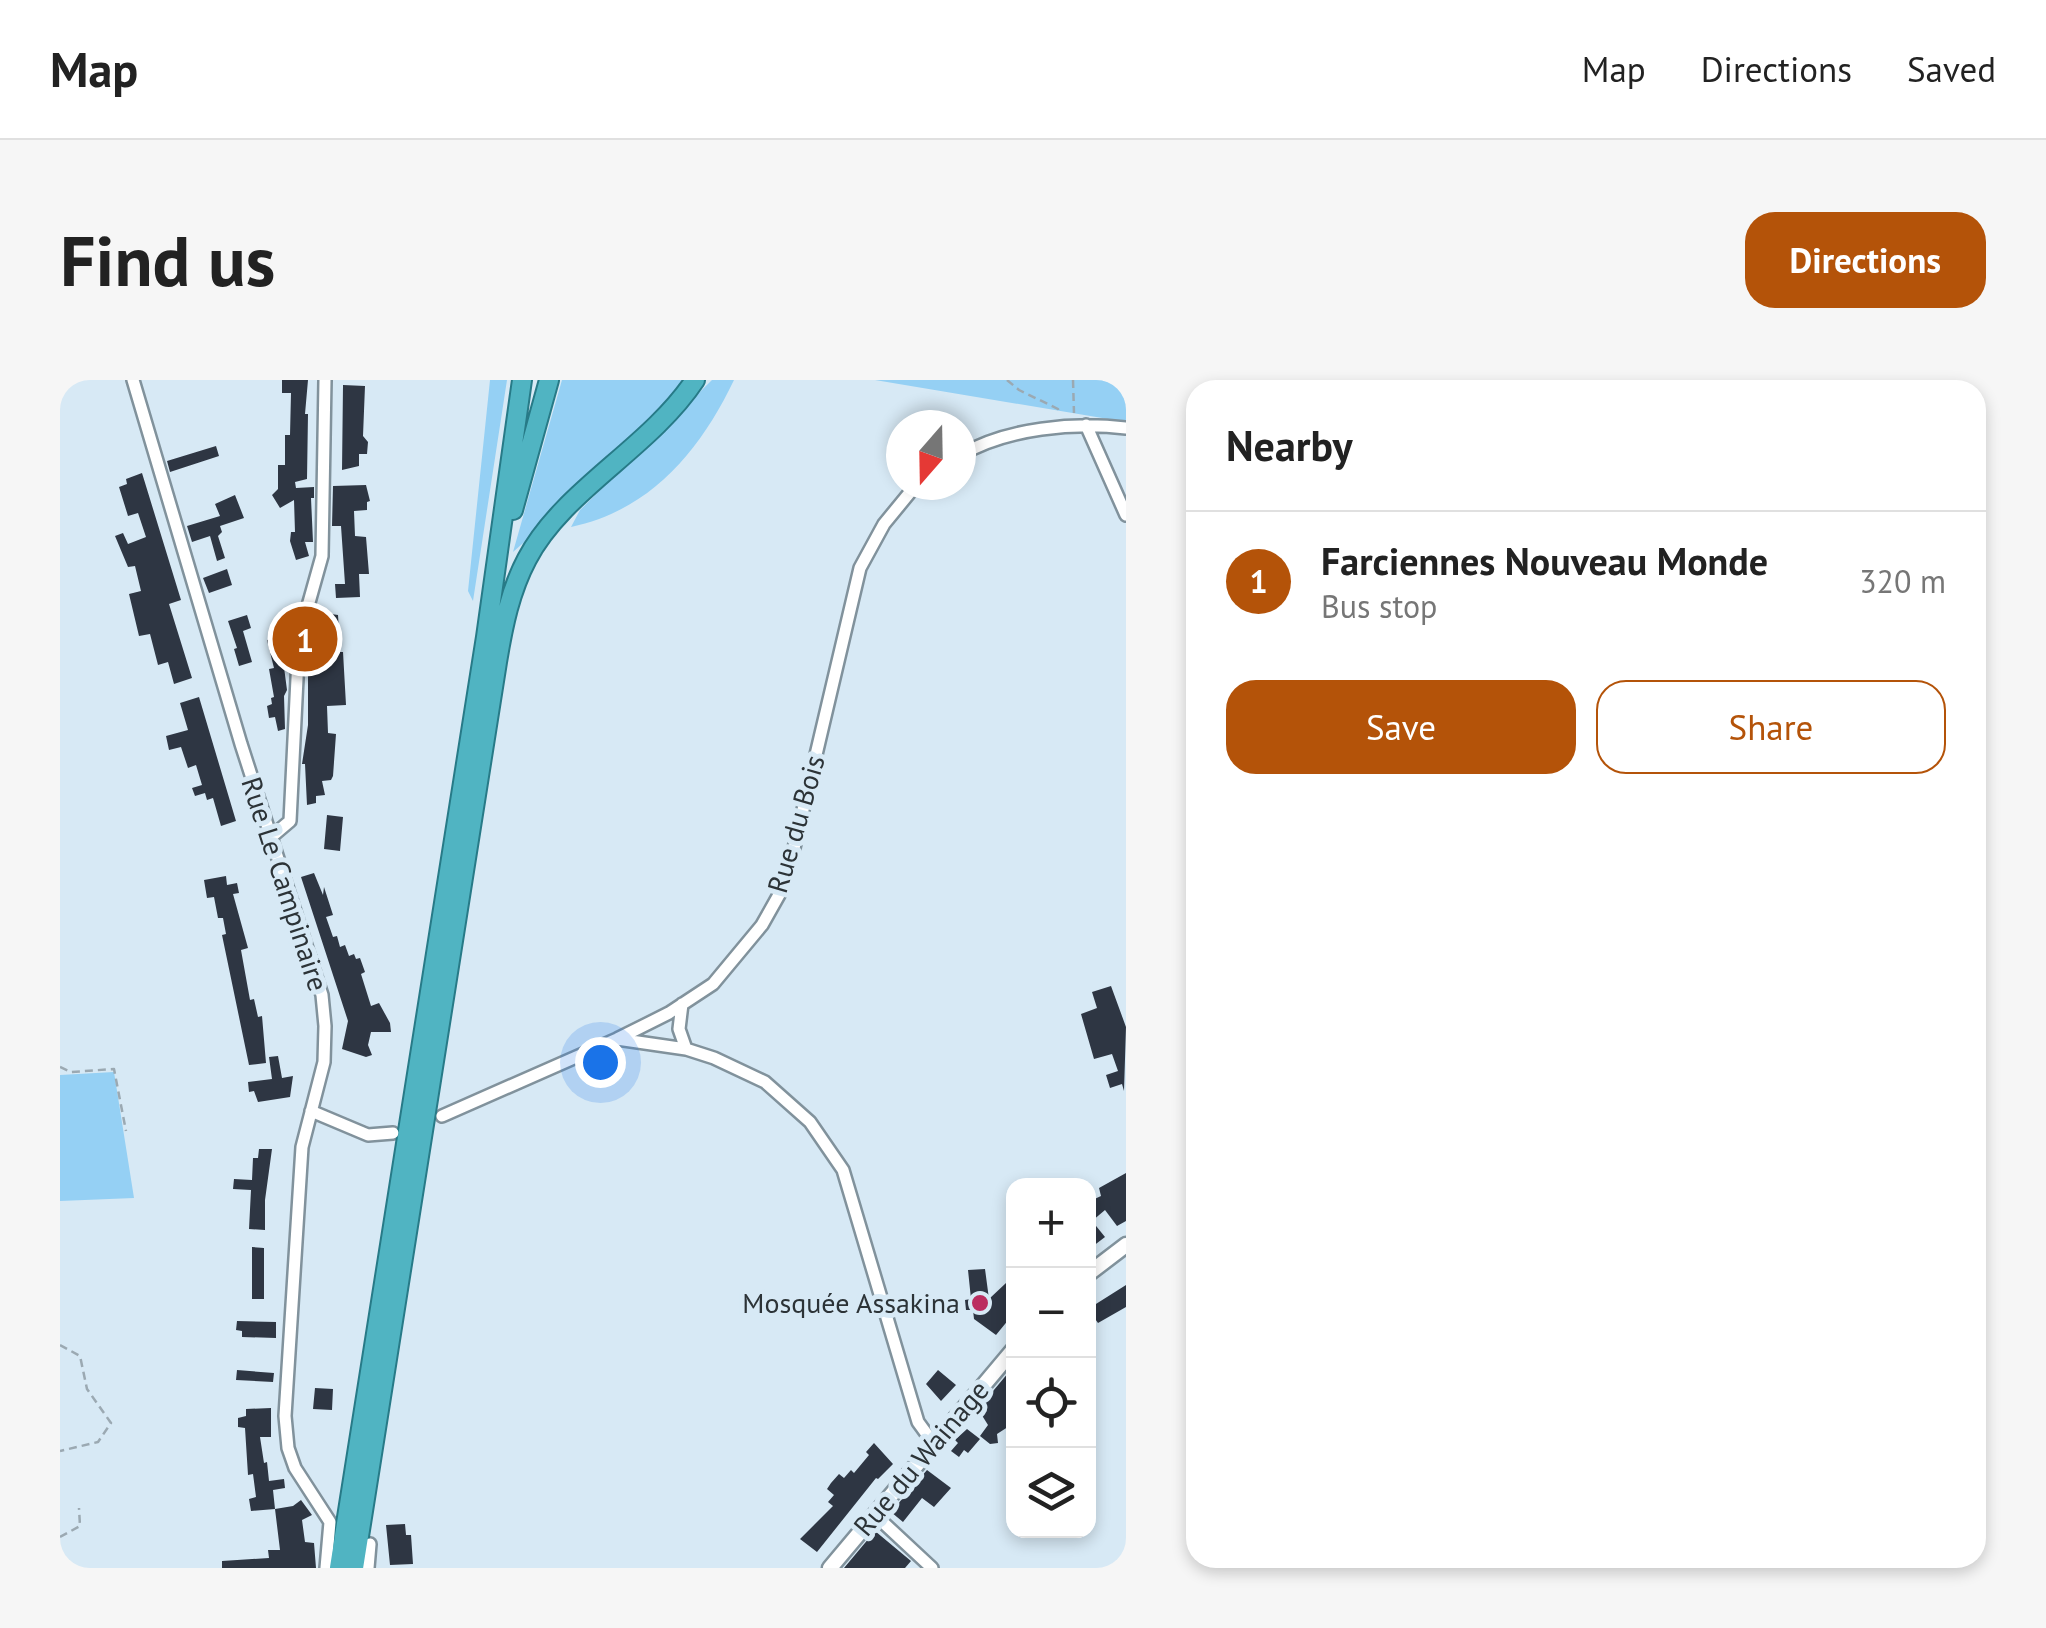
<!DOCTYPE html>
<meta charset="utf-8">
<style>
body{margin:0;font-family:"PT Sans",sans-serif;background:#f6f6f6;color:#222}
.controls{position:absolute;right:30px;bottom:30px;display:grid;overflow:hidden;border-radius:20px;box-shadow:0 5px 15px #0003}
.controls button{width:90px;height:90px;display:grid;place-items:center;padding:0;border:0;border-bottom:2px solid #e0e0e0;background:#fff;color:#222;font:50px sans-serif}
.compass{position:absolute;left:826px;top:30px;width:90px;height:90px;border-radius:50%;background:#fff;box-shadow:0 5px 15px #0003;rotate:200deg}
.you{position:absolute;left:540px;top:682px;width:35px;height:35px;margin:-25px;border:8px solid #fff;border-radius:50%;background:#1a73e8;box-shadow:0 0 0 15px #1a73e833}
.badge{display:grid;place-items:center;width:65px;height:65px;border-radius:50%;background:#b45309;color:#fff;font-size:32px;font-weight:700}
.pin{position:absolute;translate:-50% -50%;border:5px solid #fff;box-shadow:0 2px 10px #0006}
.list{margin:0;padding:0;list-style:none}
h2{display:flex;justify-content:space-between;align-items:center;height:130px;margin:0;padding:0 40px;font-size:42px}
h2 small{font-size:32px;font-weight:400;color:#767676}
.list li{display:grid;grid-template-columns:65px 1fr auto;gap:30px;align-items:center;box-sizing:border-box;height:140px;padding:0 40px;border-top:2px solid #e0e0e0}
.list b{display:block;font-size:38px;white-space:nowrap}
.list p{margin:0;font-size:32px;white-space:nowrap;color:#767676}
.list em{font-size:32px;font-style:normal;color:#767676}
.actions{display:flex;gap:20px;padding:30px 40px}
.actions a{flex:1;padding:22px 0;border:2px solid #b45309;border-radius:30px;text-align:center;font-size:35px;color:#b45309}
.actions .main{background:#b45309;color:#fff}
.icon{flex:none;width:55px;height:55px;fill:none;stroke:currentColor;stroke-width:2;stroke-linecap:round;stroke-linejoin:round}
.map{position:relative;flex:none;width:1066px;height:1188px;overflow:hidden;border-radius:30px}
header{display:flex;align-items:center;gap:60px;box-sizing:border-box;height:140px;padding:0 50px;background:#fff;border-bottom:2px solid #e0e0e0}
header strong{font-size:48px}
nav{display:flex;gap:55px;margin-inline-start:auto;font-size:35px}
.intro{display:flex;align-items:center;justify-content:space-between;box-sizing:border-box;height:240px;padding:0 60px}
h1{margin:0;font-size:70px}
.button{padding:25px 45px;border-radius:30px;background:#b45309;color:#fff;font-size:35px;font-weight:700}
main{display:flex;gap:60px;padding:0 60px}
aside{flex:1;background:#fff;border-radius:30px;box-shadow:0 5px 15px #0003}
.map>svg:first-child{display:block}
.green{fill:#95d0f4}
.building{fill:#2e3643}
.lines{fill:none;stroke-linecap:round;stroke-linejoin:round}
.minor-casing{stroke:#81929c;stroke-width:16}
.tertiary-casing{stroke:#81929c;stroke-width:19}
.trunk-casing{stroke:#277a87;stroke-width:22}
.path{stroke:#9ba9b2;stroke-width:2.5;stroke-dasharray:8 5;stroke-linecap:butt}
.minor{stroke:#fff;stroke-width:11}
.tertiary{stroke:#fff;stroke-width:14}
.trunk{stroke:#50b4c2;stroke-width:18}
.poi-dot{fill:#bb2d60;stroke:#d7e9f5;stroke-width:4}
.labels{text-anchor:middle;stroke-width:10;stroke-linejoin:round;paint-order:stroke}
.street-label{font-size:28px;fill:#2c3337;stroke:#d7e9f5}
.poi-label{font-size:28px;fill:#2c3337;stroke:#d7e9f5;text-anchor:end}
</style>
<header>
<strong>Map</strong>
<nav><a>Map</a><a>Directions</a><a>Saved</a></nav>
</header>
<div class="intro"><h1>Find us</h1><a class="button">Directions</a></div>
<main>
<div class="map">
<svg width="1066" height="1188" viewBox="0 0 1066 1188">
<rect width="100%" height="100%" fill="#d7e9f5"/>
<path class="green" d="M 430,0 L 447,0 L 413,221 L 408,211 Z
M 502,0 L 628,0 L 582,58 L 453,172 Z
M 652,0 L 674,0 C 640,71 591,130 511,147 L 520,130 Z
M 815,0 L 1066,0 L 1066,42 Z
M 54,692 L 74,818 L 0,821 L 0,695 Z"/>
<path class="building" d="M 222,0 L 248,0 L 245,34 L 248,34 L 247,99 L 235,102 L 236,108 L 254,107 L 254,118 L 251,118 L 253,162 L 245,162 L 249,176 L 236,180 L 230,161 L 231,152 L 235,152 L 234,120 L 220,128 L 212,115 L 218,109 L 218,85 L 225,85 L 225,55 L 230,55 L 231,13 L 222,13 Z
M 283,5 L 305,6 L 303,56 L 308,62 L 307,74 L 299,74 L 299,86 L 282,90 Z
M 156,66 L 159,76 L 110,92 L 107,81 Z
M 82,93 L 121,220 L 109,224 L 132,298 L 114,304 L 108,282 L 98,285 L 90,254 L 79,256 L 69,214 L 81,211 L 75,186 L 68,187 L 55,156 L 63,153 L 68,164 L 86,157 L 78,133 L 68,136 L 59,107 L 67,104 L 66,99 Z
M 306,105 L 310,121 L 307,122 L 307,130 L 294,131 L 295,156 L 306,157 L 309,194 L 299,194 L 300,217 L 276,218 L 275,204 L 285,204 L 281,146 L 272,146 L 273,106 Z
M 175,115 L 184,138 L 160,146 L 162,152 L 158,156 L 165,178 L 157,181 L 150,156 L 132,162 L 127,146 L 160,136 L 155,124 Z
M 167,189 L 172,205 L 149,213 L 143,198 Z
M 256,232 L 278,235 L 279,252 L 267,251 L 266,258 L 254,255 L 256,248 L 252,247 Z
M 187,235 L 191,248 L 183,251 L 192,282 L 179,286 L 174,269 L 177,268 L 168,241 Z
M 220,257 L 227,310 L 224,316 L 225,349 L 218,351 L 215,337 L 209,338 L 207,326 L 212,324 L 211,318 L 214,317 L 209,289 L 214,288 L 207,260 Z
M 248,272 L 283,272 L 286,325 L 267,326 L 268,353 L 276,354 L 273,396 L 271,400 L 262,401 L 265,415 L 256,416 L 256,423 L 247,425 L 245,384 L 242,384 L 248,345 Z
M 139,317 L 176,441 L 161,446 L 153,418 L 147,420 L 145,413 L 135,416 L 132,408 L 142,405 L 136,385 L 128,388 L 121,367 L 109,370 L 106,356 L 128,350 L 120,323 Z
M 267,435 L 283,437 L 280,471 L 264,469 Z
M 254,493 L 263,515 L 264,507 L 273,535 L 266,537 L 273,557 L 277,556 L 280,567 L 285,565 L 289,576 L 294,574 L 296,579 L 300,578 L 305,592 L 301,594 L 311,626 L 319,623 L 330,643 L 331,652 L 311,652 L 308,665 L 312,675 L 306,677 L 282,669 L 288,641 L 241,497 Z
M 166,496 L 167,505 L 177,503 L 179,513 L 173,514 L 188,568 L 181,570 L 190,620 L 194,619 L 198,637 L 202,636 L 206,683 L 189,685 L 162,555 L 166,554 L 163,538 L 158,538 L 154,517 L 147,518 L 144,500 Z
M 1051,606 L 1066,647 L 1064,711 L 1062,704 L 1050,708 L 1046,695 L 1058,691 L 1052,674 L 1034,679 L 1021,634 L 1037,628 L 1032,612 Z
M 218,676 L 222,698 L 233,696 L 230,717 L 198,722 L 194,711 L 189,712 L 188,702 L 212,699 L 209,677 Z
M 199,769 L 212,769 L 205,820 L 205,850 L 189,849 L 191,810 L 173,809 L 174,799 L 192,800 L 193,778 L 198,778 Z
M 1066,793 L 1066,841 L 1057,846 L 1045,830 L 1032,841 L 1045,857 L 1028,870 L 1028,822 L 1041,816 L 1039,808 Z
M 192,867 L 204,868 L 204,919 L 192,919 Z
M 925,889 L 929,919 L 946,903 L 954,910 L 954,933 L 936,955 L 914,939 L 913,930 L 906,930 L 905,920 L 911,919 L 908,890 Z
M 1066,905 L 1066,927 L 1038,943 L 1028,929 Z
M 177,941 L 216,942 L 216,958 L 182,957 L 182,951 L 176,950 Z
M 954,986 L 954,1043 L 937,1054 L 938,1063 L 930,1064 L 920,1056 L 928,1045 L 918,1029 Z
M 177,990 L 214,993 L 213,1002 L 176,1000 Z
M 878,990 L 896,1005 L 881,1021 L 866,1004 Z
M 255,1008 L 273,1009 L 272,1030 L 253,1029 Z
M 211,1028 L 211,1057 L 200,1057 L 204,1083 L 207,1082 L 209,1101 L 224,1099 L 225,1108 L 213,1110 L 215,1129 L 191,1131 L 189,1119 L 196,1117 L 193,1094 L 188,1095 L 185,1048 L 178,1047 L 178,1038 L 186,1036 L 186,1029 Z
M 907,1049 L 920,1059 L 908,1073 L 904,1070 L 899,1077 L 891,1071 L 898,1063 L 895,1060 Z
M 814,1063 L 833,1084 L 818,1099 L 816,1098 L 757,1172 L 740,1159 L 773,1126 L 768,1122 L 774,1115 L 767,1109 L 771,1103 L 779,1094 L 784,1098 L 791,1090 L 794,1093 L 809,1075 L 806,1072 Z
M 867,1090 L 891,1108 L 874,1127 L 862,1118 L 843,1142 L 831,1132 Z
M 241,1120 L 252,1135 L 242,1140 L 245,1162 L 254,1163 L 256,1188 L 162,1188 L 162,1181 L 209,1178 L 208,1170 L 220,1170 L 215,1129 L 233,1126 Z
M 345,1144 L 346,1155 L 351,1155 L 353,1184 L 330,1185 L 326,1145 Z
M 815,1151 L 851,1181 L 845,1188 L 784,1188 Z"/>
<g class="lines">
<g class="minor-casing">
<path id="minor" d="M 73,0 L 181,364 L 262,615 L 265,646 L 264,682 L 242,767 L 225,1036 L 228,1068 L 235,1088 L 270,1142 L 266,1188
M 1026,45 L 1066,135
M 901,75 C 947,48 1014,42 1066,48
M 210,458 L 230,441 L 239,258 L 262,176 L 265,0
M 622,624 L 619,649 L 626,669
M 557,659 L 626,669 L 654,678 L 705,702 L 750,742 L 783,790 L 858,1042 L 874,1064
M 251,731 L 308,755 L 333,753
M 382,736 L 557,659 L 609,633 L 653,604 L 702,545 L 720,513 L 730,485 L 800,188 L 824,144 L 856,105
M 814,1134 L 872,1188
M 308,1188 L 310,1164"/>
</g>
<g class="tertiary-casing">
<path id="tertiary" d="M 1028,894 L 1066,865
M 770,1188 L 954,969"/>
</g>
<g class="trunk-casing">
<path id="trunk" d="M 453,130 L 489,0
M 279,1188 L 426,257 L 462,0
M 294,1188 L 437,282 C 443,246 450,211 467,179 C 503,110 589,69 635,0"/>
</g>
<path class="path" d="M 947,0 L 959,10 L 998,29 L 999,34
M 1013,0 L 1014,33
M 0,687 L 11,692 L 54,689 L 66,751
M 0,965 L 20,976 L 27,1009 L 51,1043 L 38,1062 L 0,1071
M 0,1157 L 20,1146 L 19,1128"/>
<use href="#minor" class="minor"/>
<use href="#tertiary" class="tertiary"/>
<use href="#trunk" class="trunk"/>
</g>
<circle class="poi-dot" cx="920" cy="923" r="10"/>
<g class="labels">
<g class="street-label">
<text transform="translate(736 444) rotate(-74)" y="10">Rue du Bois</text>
<text transform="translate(225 504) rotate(72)" y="10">Rue Le Campinaire</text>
<text transform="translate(861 1078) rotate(-50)" y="10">Rue du Wainage</text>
</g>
<g class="poi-label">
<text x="900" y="933">Mosquée Assakina</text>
</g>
</g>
</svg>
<div class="controls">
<button>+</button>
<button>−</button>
<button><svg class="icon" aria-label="locate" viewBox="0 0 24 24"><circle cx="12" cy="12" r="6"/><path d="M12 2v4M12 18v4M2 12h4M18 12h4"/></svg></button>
<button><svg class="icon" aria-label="layers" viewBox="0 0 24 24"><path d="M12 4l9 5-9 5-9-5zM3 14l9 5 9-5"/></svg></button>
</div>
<svg class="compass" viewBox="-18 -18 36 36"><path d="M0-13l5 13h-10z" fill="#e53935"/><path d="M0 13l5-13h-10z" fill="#767676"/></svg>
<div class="you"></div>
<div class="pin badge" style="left:245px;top:259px">1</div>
</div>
<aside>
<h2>Nearby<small></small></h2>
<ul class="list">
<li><span class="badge">1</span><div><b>Farciennes Nouveau Monde</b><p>Bus stop</p></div><em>320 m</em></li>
</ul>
<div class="actions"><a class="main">Save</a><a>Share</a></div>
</aside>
</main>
